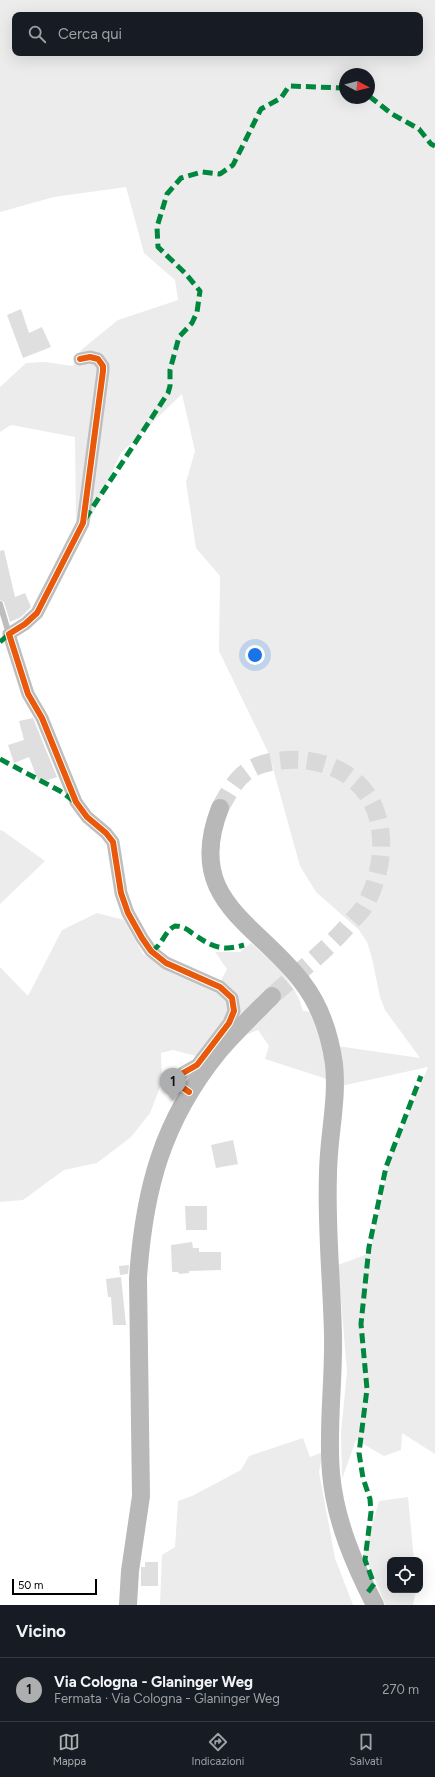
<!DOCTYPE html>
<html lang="it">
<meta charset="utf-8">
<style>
body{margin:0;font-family:Figtree,sans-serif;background:#20242c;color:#f1f3f6}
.controls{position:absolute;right:12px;bottom:12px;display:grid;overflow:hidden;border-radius:8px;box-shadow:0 4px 16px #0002}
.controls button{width:36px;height:36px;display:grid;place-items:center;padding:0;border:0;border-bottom:1px solid #363941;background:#171b24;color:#f1f3f6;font:20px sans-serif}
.compass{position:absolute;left:339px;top:68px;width:36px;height:36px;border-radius:50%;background:#171b24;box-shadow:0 4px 16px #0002;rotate:97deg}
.scale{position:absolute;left:12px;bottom:10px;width:85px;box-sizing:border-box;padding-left:4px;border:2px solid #000;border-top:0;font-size:11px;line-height:14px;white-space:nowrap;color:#000;-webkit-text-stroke:3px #fff;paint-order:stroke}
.you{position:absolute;left:255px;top:655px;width:14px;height:14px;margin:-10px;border:3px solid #fff;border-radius:50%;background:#1a73e8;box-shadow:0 0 0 6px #1a73e833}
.badge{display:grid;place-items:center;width:26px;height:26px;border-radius:50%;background:#adaeaf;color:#111;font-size:13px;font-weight:700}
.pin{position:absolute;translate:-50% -33px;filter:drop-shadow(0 1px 2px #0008)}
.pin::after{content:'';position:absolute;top:21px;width:14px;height:12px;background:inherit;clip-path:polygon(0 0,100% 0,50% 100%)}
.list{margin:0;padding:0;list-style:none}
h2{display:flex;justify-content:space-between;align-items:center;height:52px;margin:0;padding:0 16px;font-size:17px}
h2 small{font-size:13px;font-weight:400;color:#9ea1a6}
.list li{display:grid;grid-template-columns:26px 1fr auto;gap:12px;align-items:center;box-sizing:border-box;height:64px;padding:0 16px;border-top:1px solid #363941}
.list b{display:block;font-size:15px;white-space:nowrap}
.list p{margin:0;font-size:13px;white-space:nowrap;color:#9ea1a6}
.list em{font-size:13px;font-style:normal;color:#9ea1a6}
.icon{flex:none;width:22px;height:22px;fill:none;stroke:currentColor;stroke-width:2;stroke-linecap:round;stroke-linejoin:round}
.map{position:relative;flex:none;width:435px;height:1605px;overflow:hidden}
.search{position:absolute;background:#171b24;box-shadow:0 4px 16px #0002;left:12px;right:12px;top:12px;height:44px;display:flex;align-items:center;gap:10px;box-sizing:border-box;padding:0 14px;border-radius:8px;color:#9ea1a6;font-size:15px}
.sheet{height:116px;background:#171b24}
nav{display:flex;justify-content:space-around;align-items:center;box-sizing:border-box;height:56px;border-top:1px solid #363941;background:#171b24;font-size:11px;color:#9ea1a6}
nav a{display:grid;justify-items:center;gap:2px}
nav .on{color:#adaeaf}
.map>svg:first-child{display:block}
.green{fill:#ececec;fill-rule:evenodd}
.building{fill:#dfdfdf}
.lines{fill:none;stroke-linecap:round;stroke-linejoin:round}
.secondary-tunnel{stroke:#d9d9d9;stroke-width:18;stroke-dasharray:18 9;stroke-linecap:butt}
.lane{stroke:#bebebe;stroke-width:6}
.street{stroke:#bebebe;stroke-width:13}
.secondary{stroke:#b8b8b8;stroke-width:18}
.quiet{stroke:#00873e;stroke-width:5;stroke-dasharray:10 5;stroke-linecap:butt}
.cycleway-casing{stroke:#fff;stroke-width:8}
.cycleway{stroke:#e8590c;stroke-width:6}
</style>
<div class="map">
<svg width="435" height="1605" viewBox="0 0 435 1605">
<rect width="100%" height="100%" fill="#fff"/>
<path class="green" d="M 0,0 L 435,0 L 435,1454 L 402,1433 L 401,1450 L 384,1456 L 356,1440 L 342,1479 L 341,1433 L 347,1372 L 338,1265 L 370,1253 L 389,1161 L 428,1067 L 341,1086 L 337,1046 L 420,1058 L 385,1010 L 380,997 L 372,958 L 367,942 L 359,930 L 316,892 L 300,866 L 269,754 L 219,651 L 220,576 L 196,548 L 186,482 L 195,451 L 182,394 L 121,453 L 87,526 L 76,523 L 75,437 L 11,425 L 0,432 L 0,387 L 26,363 L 45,362 L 73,366 L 81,350 L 118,320 L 178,300 L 175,280 L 144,253 L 126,187 L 54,197 L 0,212 ZM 15,15 L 420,15 L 420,53 L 15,53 ZM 345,74 L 369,74 L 369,98 L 345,98 Z
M 0,830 L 3,831 L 45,861 L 0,904 Z
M 97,913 L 124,920 L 143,954 L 176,975 L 216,990 L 227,969 L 215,952 L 240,952 L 251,943 C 272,962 296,982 303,1011 L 312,1012 L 323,1048 L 327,1079 L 265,1059 L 269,1046 L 258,1030 L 196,1056 L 173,1050 L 161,1053 L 162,1082 L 150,1113 L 131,1137 L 97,1163 L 64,1170 L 23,1200 L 0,1202 L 0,967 L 28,996 L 62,930 Z
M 303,1438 L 310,1457 L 323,1452 L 319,1472 L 335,1558 L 353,1605 L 160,1605 L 162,1555 L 175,1547 L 178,1501 L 192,1496 L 241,1470 L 249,1456 Z
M 408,1497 L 414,1560 L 390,1560 L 390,1590 L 416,1590 L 413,1605 L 385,1605 L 375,1579 L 363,1555 L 379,1501 Z"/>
<path class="building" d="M 21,309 L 29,333 L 42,327 L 51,347 L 23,358 L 7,315 Z
M 4,550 L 15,597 L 25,593 L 31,607 L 21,617 L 10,622 L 4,602 L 0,600 L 0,551 Z
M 33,718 L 57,777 L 39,783 L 29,757 L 14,763 L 8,745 L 24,740 L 19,721 Z
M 233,1140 L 238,1164 L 216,1168 L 211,1145 Z
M 185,1206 L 207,1206 L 207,1230 L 186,1230 Z
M 192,1242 L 193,1248 L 199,1248 L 199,1252 L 221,1252 L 221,1270 L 189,1271 L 189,1273 L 179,1274 L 178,1272 L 172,1272 L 171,1245 Z
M 129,1265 L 128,1274 L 120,1275 L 119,1266 Z
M 121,1277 L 126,1325 L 113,1325 L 111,1297 L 108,1297 L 106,1279 Z
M 145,1562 L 158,1562 L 158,1586 L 141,1586 L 141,1567 L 145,1567 Z"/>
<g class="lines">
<path class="secondary-tunnel" d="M 220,808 C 228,794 235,779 249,770 C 263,761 286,759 302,760 C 319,762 336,766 350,777 C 391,806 387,868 364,907 C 360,913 354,918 350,923 C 327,950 299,972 272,996"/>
<path class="lane" d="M 0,604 L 9,634"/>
<path class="street" d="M 80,359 L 90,357 L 98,359 L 103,366 L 103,371 L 83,523 L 37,613 L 25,624 L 9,634 L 28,694 L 42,718 L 76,802 L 87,817 L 106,833 L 113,842 L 121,893 L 128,913 L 142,938 L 151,951 L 166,963 L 220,987 L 232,998 L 234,1011 L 229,1023 L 197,1065 L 183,1073 L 179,1078 L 179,1085 L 189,1092"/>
<path class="secondary" d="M 220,808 C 184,900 256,922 302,982 C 320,1005 330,1036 334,1064 C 338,1101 328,1138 328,1175 C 326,1229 332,1283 333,1336 C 334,1382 327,1428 331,1473 C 335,1520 354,1564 375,1605
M 128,1605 L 130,1571 L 141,1496 L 138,1278 C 144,1190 162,1121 219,1051 C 236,1031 254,1014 272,996"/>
<path class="quiet" d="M 369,96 L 392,114 L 419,129 L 431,144 L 435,146
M 85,519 L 168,393 L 170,386 L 170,370 L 179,337 L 192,323 L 197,312 L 200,291 L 185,273 L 158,247 L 157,227 L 167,194 L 181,178 L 202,172 L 220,174 L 233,165 L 261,109 L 281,98 L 289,86 L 345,88
M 0,642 L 9,634
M 0,759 L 60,791 L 74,801
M 151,951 C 162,947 164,931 175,926 C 182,926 186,928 192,933 C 211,946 220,952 244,945
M 368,1592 L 374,1584 L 365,1560 L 371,1512 L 370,1499 L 363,1478 L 359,1453 L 367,1389 L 361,1324 L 369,1247 L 386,1167 L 421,1076"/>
<g class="cycleway-casing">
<path id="cycleway" d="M 80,359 L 90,357 L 98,359 L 103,366 L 103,371 L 83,523 L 37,613 L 25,624 L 9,634 L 28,694 L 42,718 L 76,802 L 87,817 L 106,833 L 113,842 L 121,893 L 128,913 L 142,938 L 151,951 L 166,963 L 220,987 L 232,998 L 234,1011 L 229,1023 L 197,1065 L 183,1073 L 179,1078 L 179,1085 L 189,1092"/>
</g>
<use href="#cycleway" class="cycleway"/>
</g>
</svg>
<div class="controls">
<button><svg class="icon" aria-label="locate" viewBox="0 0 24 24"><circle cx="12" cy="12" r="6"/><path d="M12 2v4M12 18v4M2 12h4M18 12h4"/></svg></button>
</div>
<svg class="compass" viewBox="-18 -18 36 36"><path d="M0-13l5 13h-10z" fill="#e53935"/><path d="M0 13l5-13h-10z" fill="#9ea1a6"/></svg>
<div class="scale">50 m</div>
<div class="you"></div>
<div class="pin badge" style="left:173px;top:1101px">1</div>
<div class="search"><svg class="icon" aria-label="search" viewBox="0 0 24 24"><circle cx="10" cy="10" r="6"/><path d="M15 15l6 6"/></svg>Cerca qui</div>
</div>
<section class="sheet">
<h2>Vicino<small></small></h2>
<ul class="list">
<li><span class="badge">1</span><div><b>Via Cologna - Glaninger Weg</b><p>Fermata · Via Cologna - Glaninger Weg</p></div><em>270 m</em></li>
</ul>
</section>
<nav>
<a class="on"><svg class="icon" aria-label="map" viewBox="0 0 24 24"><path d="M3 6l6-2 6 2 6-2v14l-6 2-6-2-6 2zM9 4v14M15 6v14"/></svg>Mappa</a>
<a><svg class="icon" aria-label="directions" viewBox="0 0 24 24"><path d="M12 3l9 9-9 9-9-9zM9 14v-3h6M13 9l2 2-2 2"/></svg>Indicazioni</a>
<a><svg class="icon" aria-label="saved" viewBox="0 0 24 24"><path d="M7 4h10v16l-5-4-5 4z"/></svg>Salvati</a>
</nav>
